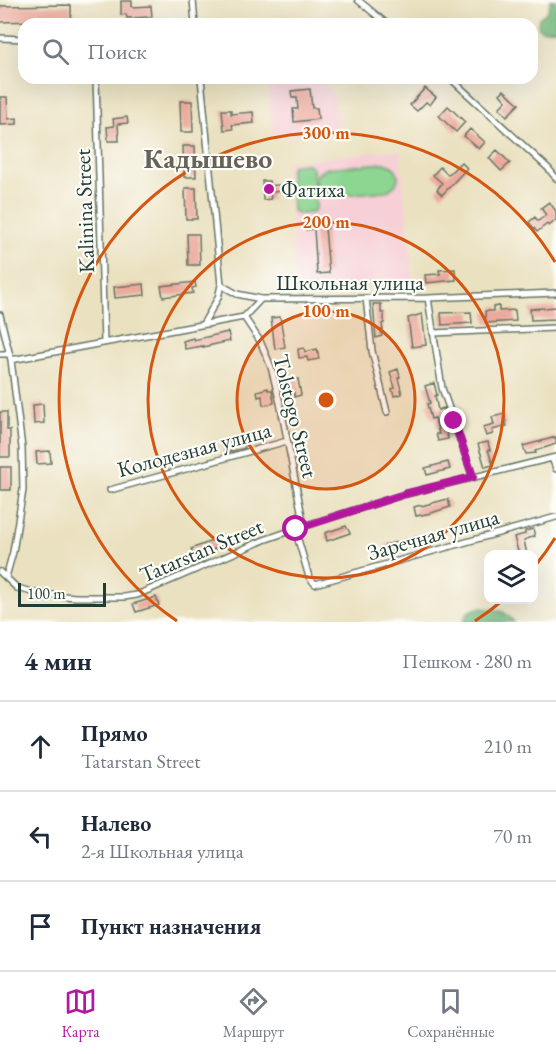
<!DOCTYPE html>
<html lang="ru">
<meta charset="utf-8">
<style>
body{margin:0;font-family:"EB Garamond",serif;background:#f6f6f7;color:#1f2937}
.controls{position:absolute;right:18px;bottom:18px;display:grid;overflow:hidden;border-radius:12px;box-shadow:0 6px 24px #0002}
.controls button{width:54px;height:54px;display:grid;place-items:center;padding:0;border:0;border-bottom:2px solid #e0e1e3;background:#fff;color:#1f2937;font:30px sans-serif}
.scale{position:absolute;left:18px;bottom:15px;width:88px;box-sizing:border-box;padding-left:6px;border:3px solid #1f3d34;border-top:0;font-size:16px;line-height:21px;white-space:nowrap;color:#1f3d34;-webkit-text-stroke:4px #fdfcf7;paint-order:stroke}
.stop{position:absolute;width:18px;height:18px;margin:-14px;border:4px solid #b5179e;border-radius:50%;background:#fff}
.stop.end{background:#b5179e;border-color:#fff;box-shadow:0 2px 6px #0008}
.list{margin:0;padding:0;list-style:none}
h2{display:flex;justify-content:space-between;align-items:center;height:78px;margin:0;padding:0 24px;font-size:26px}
h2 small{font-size:20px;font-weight:400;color:#747a83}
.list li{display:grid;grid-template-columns:39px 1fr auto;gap:18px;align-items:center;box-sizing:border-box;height:90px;padding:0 24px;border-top:2px solid #e0e1e3}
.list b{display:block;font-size:22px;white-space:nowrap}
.list p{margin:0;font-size:20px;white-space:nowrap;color:#747a83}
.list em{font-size:20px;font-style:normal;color:#747a83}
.icon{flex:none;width:33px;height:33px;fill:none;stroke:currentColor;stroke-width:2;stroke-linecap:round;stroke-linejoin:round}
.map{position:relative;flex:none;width:556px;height:622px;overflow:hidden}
.search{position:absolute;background:#fff;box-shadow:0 6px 24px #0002;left:18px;right:18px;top:18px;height:66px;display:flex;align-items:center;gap:15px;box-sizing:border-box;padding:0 21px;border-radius:18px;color:#747a83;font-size:22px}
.sheet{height:348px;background:#fff}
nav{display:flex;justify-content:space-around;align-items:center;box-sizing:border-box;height:84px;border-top:2px solid #e0e1e3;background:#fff;font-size:16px;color:#747a83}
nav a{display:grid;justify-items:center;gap:3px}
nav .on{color:#b5179e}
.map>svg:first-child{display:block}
.built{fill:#f6cfd7}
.green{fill:#8cd692;stroke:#568a63;stroke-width:1.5}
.forest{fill:#71b77c;stroke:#487a58;stroke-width:1.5}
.building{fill:#eca99d}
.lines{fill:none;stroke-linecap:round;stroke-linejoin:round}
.street-casing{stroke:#667665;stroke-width:8}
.street{stroke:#fff;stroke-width:5}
.route{stroke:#b5179e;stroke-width:8}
.ring{fill:none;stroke:#d45610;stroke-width:3}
.poi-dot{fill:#b5179e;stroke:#fdfcf7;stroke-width:2}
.labels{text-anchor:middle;stroke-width:4.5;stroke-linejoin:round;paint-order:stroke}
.poi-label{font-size:22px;fill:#1f3d34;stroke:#fdfcf7;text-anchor:start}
.street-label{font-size:22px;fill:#1f3d34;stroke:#fdfcf7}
.district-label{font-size:28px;font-weight:bold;fill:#676359;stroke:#fdfcf7}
.centre{fill:#d45610;stroke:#fdfcf7;stroke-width:3}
.ring-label{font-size:18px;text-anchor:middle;font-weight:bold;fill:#d45610;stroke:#fdfcf7;stroke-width:4.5;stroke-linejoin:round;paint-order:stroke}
</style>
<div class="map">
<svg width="556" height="622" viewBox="0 0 556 622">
<rect width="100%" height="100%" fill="#fdfcf7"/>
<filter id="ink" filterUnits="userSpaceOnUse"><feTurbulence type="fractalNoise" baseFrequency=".0167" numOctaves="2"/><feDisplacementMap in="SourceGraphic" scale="12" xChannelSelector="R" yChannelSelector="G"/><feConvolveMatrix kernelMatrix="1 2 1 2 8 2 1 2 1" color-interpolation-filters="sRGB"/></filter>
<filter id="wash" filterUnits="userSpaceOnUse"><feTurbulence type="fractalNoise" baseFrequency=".008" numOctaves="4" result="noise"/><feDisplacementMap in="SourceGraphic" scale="24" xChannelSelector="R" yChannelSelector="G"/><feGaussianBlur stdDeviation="1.35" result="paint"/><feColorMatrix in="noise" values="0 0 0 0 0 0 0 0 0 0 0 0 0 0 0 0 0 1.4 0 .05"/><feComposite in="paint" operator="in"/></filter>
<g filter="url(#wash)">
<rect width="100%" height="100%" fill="#eae1c0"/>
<path class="built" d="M 320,80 L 334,95 L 339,131 L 274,136 L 268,86 Z
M 400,150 L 413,282 L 296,291 L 287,162 Z"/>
<path class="green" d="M 385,163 C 401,168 403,183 387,191 L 328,196 C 312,191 311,176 326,168 Z
M 308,164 L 313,168 L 316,208 L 312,213 L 298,214 L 292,210 L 290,170 L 293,165 Z"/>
<path class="forest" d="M 549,0 L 556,0 L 556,29 L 542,30 L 539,28 L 538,25 L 539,18 L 547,12 L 551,1 Z
M 478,608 C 494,609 503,608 514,622 L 463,622 L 468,612 Z"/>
<g id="blocks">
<path class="building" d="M 121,1 L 132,1 L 132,7 L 151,6 L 152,17 L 127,18 L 126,14 L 121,15 Z
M 71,5 L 71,20 L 0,22 L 0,6 Z
M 425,88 L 436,97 L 430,105 L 426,102 L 417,111 L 410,105 Z
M 310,89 L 312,108 L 317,108 L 318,119 L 294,122 L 293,109 L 298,109 L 297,98 L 292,98 L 291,91 Z
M 504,90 L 519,104 L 507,116 L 499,108 L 506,101 L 500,94 Z
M 0,97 L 7,97 L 8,119 L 17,118 L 17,124 L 0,125 Z
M 180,101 L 192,101 L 193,132 L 181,132 Z
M 448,106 L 465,122 L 456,132 L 439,116 Z
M 222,110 L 231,110 L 231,114 L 253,112 L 254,123 L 232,125 L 233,129 L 224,130 Z
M 127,117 L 128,123 L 118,124 L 119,141 L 108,141 L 107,127 L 114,126 L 113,119 Z
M 470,129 L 485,142 L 479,149 L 464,136 Z
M 183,146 L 195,146 L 196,177 L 184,177 Z
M 497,150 L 510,163 L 501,171 L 489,158 Z
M 461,162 L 467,168 L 442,195 L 437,190 L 442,183 L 433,175 L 440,167 L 448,175 Z
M 262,181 L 269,181 L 269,186 L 286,184 L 286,191 L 270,192 L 271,199 L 263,200 Z
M 185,188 L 196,188 L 197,219 L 186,219 Z
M 549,202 L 556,211 L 556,220 L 549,226 L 547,224 L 537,232 L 529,222 L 535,217 L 538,221 L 546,215 L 541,208 Z
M 327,219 L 328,228 L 325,228 L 329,273 L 317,274 L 314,229 L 306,230 L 305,221 Z
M 187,234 L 199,234 L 200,265 L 188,265 Z
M 455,269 L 456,280 L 426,283 L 425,275 L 440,274 L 439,270 Z
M 195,282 L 196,287 L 192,288 L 193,293 L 163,297 L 161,286 Z
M 144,284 L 145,295 L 115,298 L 114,287 Z
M 373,304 L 381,304 L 381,313 L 384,313 L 384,323 L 382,324 L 383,330 L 381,330 L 382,336 L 376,338 Z
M 499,306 L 499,311 L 515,310 L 516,321 L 486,323 L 485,311 L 493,311 L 493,307 Z
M 556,307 L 556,319 L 531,320 L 530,309 Z
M 471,312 L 472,323 L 442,325 L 441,313 Z
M 422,314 L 426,345 L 412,347 L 408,318 Z
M 280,317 L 285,347 L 275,349 L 271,318 Z
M 228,332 L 230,341 L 203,347 L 203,346 L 185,349 L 183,341 L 193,338 L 194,340 Z
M 304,348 L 305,352 L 317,349 L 319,359 L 308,361 L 307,357 L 299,358 L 298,349 Z
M 398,369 L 400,377 L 398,378 L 402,394 L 394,396 L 392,389 L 395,388 L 390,372 Z
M 298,379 L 301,395 L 294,397 L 294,393 L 285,395 L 282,382 Z
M 434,383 L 437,395 L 435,396 L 438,410 L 444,408 L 447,424 L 445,425 L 448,439 L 438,441 L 436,434 L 439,434 L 435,418 L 431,419 L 427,404 L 430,403 L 425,386 Z
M 268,388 L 268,390 L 272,390 L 274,403 L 263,405 L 262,396 L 258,397 L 257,391 Z
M 43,404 L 44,423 L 34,424 L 33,405 Z
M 0,412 L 7,412 L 7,430 L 10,430 L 10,457 L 0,457 Z
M 504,414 L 507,426 L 492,430 L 493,434 L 486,436 L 483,427 L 494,424 L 492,417 Z
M 556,437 L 556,444 L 535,451 L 536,453 L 526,454 L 523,446 Z
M 243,438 L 245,448 L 225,453 L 223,443 Z
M 488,442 L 490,450 L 488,450 L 493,465 L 485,467 L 478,444 Z
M 50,451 L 51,463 L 37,464 L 36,452 Z
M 448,462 L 450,469 L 427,475 L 425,468 Z
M 0,467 L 11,467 L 11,490 L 0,490 Z
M 448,499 L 450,507 L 431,513 L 416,516 L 414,507 L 421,505 L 421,506 Z
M 346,526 L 350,533 L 327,541 L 325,533 Z
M 533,529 L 535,536 L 524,540 L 527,555 L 519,555 L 514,537 L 525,534 L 525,531 Z
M 225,536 L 229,544 L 194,556 L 191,549 Z
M 417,537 L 420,545 L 387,553 L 385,545 Z
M 156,597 L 159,605 L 136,612 L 133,604 Z"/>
</g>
</g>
<g filter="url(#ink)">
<use href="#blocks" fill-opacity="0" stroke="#667665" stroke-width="1.5"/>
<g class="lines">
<g class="street-casing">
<path id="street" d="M 193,0 L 195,24
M 358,0 L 387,24
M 0,38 L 24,39
M 96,78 L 104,342
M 201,78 L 221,285 L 218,298 L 203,324
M 450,78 L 548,168 L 556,178
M 221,285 L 237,294 L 261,299
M 366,298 L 372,351 L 387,412
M 428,298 L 442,388 L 473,477
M 0,315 L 11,360 L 22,448 L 23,490 L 13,552 L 6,577
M 244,317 L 260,341 L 271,367 L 280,403 L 304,526
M 433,333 L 556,328
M 0,354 L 10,354
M 11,360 L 244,317 L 261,299 L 428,298 L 556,293
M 552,458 L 556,469
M 110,490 L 287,441
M 295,529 L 309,577 L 315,584 L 556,517
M 0,572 L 17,588 L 40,594 L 76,597 L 124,597 L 137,595 L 264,540 L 304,526 L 405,494 L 556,457"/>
</g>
<use href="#street" class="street"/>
</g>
</g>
<g class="lines" filter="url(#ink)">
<path class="route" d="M 296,529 L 405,494 L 473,477 L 454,421"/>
</g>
<circle cx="326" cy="400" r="89" fill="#d45610" fill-opacity=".12"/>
<g class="ring">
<circle cx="326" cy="400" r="89"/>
<circle cx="326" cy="400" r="178"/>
<path d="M555 538A267 267 0 0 1 535 566M503 600A267 267 0 0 1 475 621M177 621A267 267 0 1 1 555 262"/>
</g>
<circle class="poi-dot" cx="269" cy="189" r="6"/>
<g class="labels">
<g class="poi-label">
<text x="281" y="197">Фатиха</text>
</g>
<g class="street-label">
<text transform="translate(84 211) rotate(-92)" y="8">Kalinina Street</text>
<text x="350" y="290">Школьная улица</text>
<text transform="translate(296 416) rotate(76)" y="8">Tolstogo Street</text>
<text transform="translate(194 449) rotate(-15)" y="8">Колодезная улица</text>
<text transform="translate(433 534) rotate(-16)" y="8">Заречная улица</text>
<text transform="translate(201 550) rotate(-23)" y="8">Tatarstan Street</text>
</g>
<g class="district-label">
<text x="208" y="168">Кадышево</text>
</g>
</g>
<circle cx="326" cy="400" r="9" class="centre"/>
<g class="ring-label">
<text x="326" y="139">300 m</text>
<text x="326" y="228">200 m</text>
<text x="326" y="317">100 m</text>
</g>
</svg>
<div class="controls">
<button><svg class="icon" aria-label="layers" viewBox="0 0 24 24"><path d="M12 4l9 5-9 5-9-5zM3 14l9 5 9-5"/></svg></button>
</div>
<div class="scale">100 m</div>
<div class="stop" style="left:296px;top:529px"></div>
<div class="stop end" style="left:454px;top:421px"></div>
<div class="search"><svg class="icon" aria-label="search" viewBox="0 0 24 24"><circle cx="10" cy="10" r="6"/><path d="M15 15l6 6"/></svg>Поиск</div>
</div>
<section class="sheet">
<h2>4 мин<small>Пешком · 280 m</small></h2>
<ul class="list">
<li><svg class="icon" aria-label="ahead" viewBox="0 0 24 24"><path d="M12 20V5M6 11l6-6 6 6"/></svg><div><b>Прямо</b><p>Tatarstan Street</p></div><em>210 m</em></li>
<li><svg class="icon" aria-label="left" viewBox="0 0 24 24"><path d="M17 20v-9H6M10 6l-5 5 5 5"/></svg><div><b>Налево</b><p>2-я Школьная улица</p></div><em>70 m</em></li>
<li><svg class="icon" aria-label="arrive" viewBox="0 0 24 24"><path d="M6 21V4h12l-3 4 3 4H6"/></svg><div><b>Пункт назначения</b></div></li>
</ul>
</section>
<nav>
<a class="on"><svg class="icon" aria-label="map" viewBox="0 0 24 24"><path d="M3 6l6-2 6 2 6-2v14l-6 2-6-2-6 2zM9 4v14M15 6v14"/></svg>Карта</a>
<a><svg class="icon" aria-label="directions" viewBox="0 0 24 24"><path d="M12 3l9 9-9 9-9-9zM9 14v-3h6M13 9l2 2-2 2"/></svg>Маршрут</a>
<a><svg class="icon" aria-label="saved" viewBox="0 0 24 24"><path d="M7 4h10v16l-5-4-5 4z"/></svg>Сохранённые</a>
</nav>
